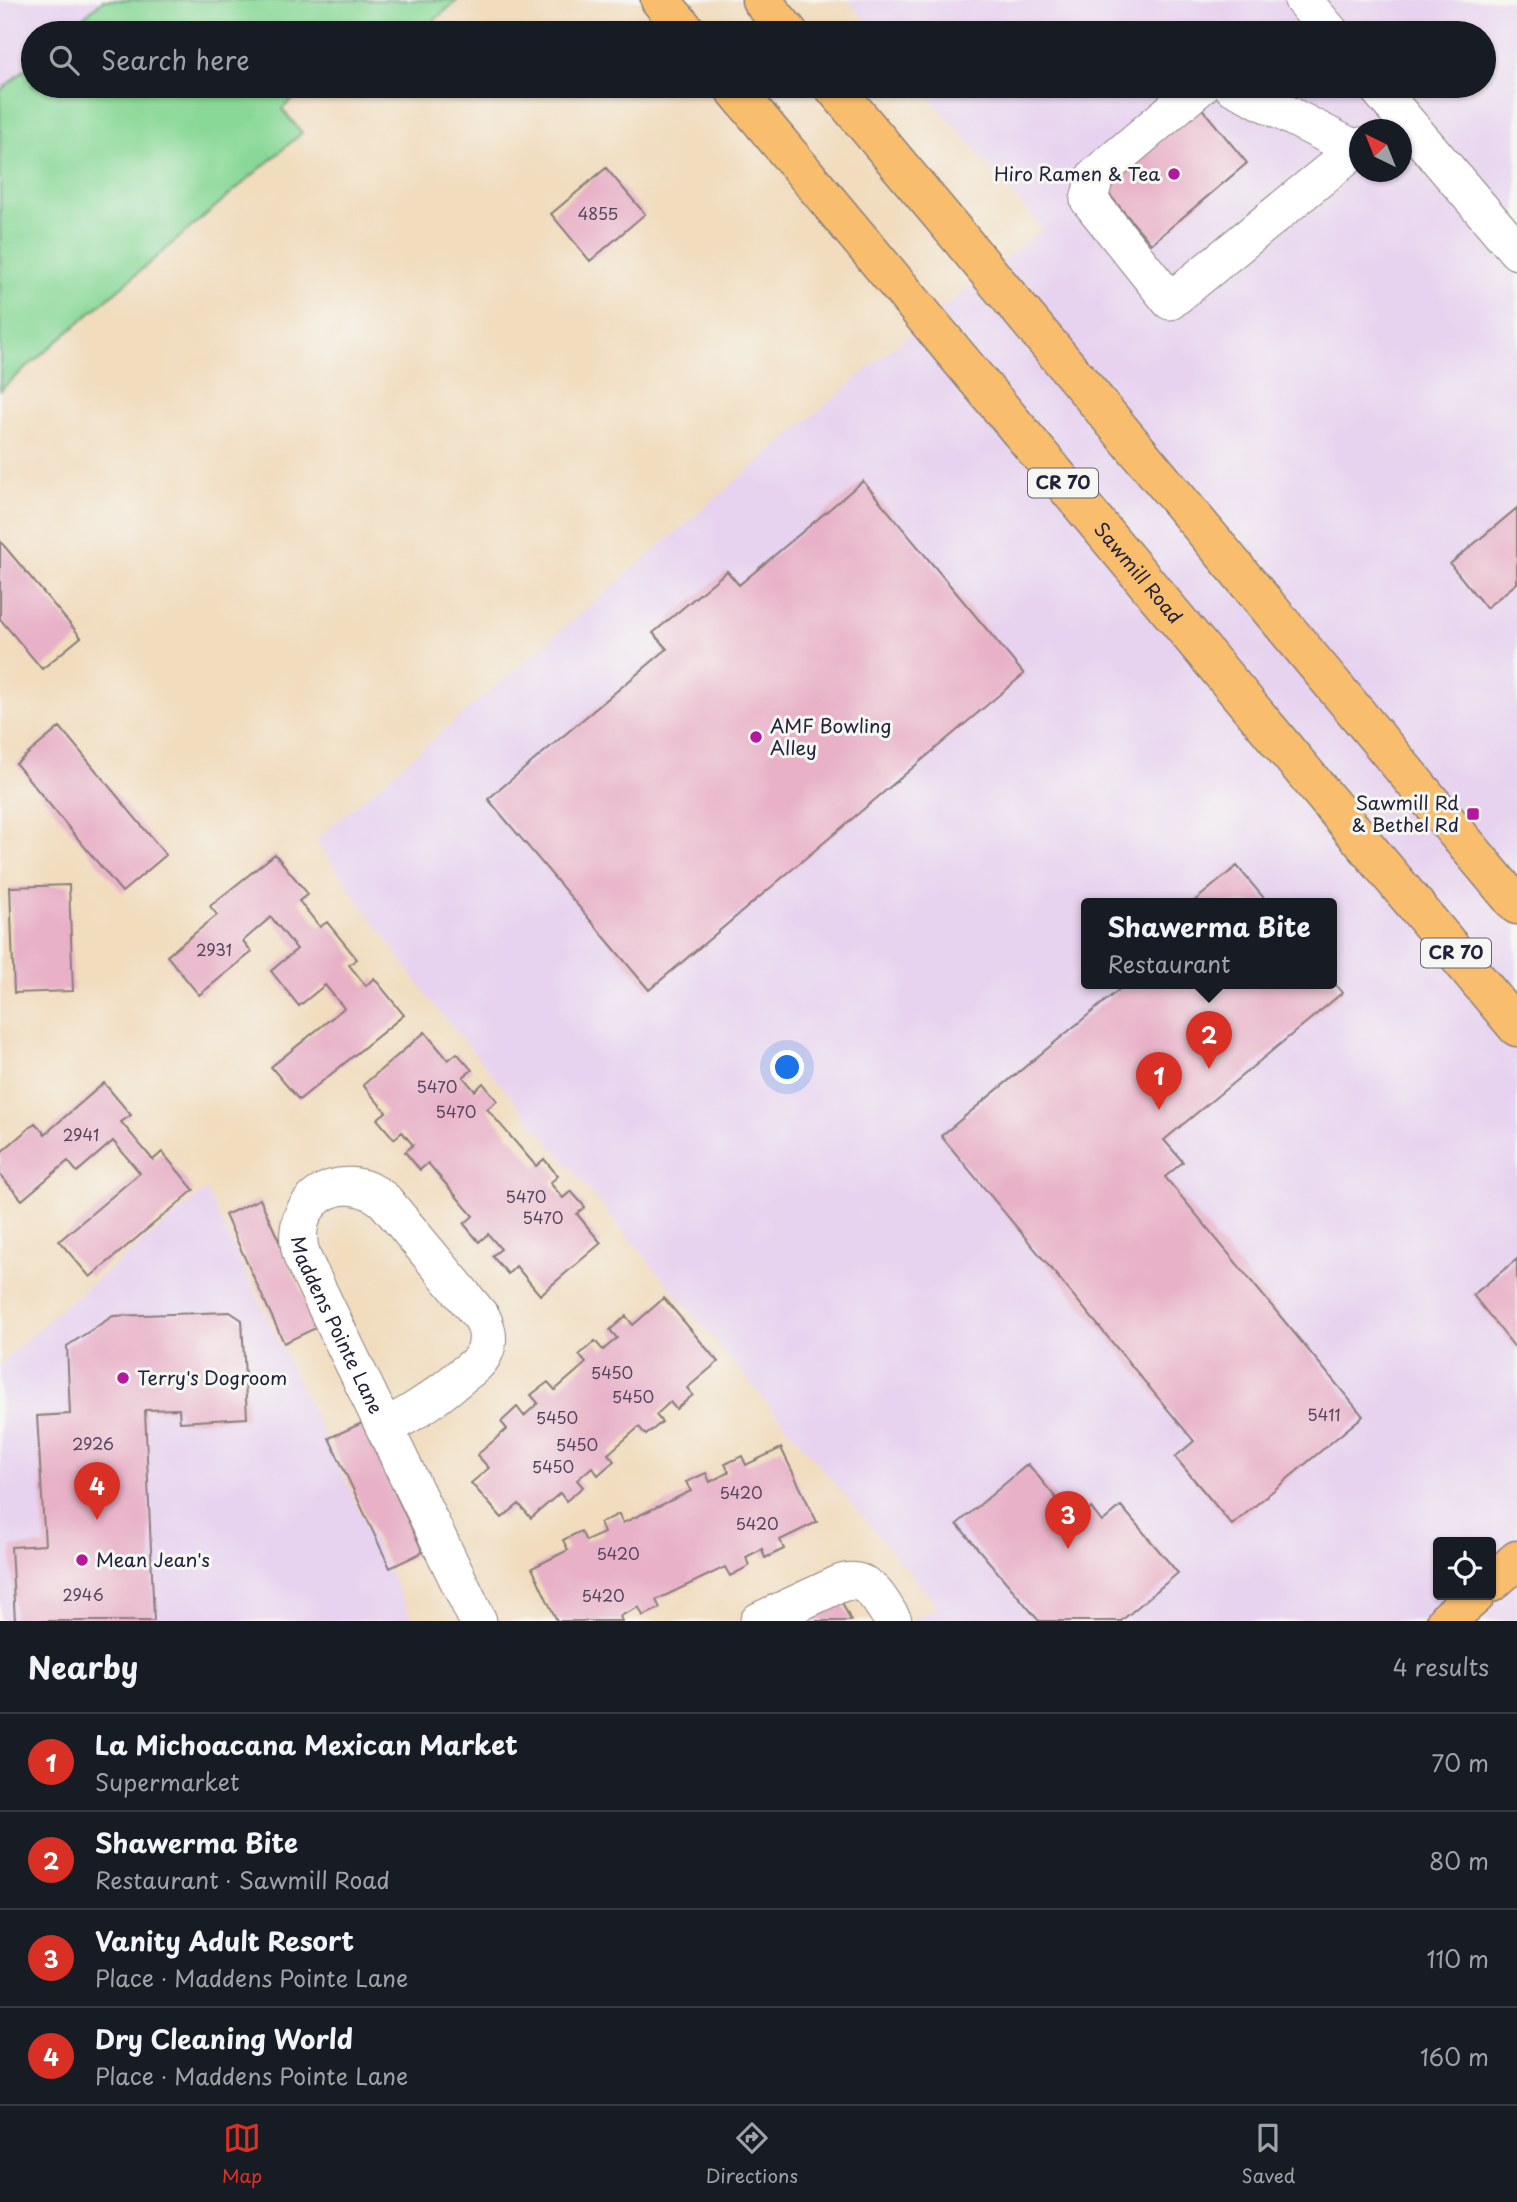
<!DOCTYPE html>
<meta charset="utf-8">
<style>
body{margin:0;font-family:"Playpen Sans",sans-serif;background:#242831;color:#f1f3f6}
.controls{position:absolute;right:21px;bottom:21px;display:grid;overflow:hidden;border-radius:7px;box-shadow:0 2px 5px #0004}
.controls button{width:63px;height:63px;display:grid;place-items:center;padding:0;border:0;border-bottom:2px solid #363941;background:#171b24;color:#f1f3f6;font:35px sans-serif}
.compass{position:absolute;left:1349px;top:119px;width:63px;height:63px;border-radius:50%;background:#171b24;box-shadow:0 2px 5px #0004;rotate:317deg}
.you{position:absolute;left:788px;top:1068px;width:24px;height:24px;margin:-18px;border:5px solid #fff;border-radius:50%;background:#1a73e8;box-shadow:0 0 0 10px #1a73e833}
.badge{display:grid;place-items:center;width:46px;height:46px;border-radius:50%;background:#d93025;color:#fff;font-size:23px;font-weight:700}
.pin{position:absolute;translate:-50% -58px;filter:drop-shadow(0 2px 4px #0008)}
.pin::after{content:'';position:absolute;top:37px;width:24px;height:21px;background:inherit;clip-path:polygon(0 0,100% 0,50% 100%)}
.popup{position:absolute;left:1081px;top:898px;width:256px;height:91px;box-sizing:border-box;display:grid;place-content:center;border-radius:7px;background:#171b24;filter:drop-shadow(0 2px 5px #0005);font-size:23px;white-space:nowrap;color:#9ea1a6}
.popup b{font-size:26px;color:#f1f3f6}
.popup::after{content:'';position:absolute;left:50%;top:100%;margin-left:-14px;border:14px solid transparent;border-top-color:#171b24}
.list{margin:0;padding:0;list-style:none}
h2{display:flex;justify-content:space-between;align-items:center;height:91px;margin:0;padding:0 28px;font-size:30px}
h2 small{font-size:23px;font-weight:400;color:#9ea1a6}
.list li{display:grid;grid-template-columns:46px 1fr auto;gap:21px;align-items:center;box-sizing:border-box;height:98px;padding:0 28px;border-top:2px solid #363941}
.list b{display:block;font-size:26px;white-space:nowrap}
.list p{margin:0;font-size:23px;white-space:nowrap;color:#9ea1a6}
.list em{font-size:23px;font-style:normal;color:#9ea1a6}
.icon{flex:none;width:38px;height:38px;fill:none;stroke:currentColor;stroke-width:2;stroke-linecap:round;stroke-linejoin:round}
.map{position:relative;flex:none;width:1517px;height:1621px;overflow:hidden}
.search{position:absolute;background:#171b24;box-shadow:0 2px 5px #0004;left:21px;right:21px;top:21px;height:77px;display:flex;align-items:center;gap:18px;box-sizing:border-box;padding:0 24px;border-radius:38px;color:#9ea1a6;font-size:26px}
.sheet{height:483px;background:#171b24}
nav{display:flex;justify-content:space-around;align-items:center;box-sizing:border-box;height:98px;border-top:2px solid #363941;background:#171b24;font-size:19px;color:#9ea1a6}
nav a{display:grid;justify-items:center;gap:4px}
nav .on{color:#d93025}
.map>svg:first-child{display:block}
.built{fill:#e7d2ef;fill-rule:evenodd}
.green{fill:#89d897;stroke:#567d69;stroke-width:2}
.building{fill:#e8b1c7}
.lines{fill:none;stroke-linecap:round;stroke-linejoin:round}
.minor-casing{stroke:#8a7f7c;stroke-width:39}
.major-casing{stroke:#8a7f7c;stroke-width:41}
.minor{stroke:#fff;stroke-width:37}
.major{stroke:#f9be6d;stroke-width:38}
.poi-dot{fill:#b5179e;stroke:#f6f6f2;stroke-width:2.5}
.labels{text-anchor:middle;stroke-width:6;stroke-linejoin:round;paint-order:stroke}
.number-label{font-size:16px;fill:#54465e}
.shield{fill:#f6f6f2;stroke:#626272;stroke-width:2}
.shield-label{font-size:18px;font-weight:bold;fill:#22223b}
.poi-label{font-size:19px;fill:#22223b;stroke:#f6f6f2;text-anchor:start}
.street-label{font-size:19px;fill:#22223b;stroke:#f6f6f2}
</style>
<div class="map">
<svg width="1517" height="1621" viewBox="0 0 1517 1621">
<rect width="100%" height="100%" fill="#f6f6f2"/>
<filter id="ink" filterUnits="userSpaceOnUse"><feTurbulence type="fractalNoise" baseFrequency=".0143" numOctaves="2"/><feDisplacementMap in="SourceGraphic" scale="14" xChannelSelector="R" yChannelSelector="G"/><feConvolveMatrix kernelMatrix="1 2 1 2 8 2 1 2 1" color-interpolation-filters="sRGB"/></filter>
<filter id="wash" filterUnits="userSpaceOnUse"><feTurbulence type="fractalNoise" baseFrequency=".00686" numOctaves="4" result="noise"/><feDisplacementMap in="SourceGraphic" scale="28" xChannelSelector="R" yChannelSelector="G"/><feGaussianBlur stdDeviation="1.57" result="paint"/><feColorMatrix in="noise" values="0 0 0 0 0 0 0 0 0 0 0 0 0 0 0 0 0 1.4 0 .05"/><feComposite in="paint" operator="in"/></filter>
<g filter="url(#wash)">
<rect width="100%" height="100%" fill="#f1dcbd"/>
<path class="built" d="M 0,0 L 103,0 L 65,33 L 33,33 L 33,62 L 0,91 Z
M 848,0 L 1517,0 L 1517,1621 L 911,1621 L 938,1607 L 434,1005 L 315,840 L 886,353 L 1042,229 L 921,86 L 1484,86 L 1484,33 L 876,33 ZM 1360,130 L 1402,130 L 1402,172 L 1360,172 ZM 1086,903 L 1332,903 L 1332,983 L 1086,983 ZM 1438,1542 L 1491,1542 L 1491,1595 L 1438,1595 Z
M 206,1190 L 413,1621 L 0,1621 L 0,1364 L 65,1305 Z"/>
<path class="green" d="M 103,0 L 458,0 L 419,33 L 65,33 Z
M 33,62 L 33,86 L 309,86 L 282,109 L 302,133 L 0,390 L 0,91 Z"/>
<g id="blocks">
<path class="building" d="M 1199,105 L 1247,163 L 1151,244 L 1102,186 Z
M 606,168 L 645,214 L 590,261 L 551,214 Z
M 863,481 L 1024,674 L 649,990 L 488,799 L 667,649 L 653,633 L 727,571 L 739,585 Z
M 1517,508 L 1517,583 L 1486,608 L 1450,564 Z
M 0,541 L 81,637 L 42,669 L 0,619 Z
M 60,727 L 166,855 L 122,892 L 16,764 Z
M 275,854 L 308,894 L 299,901 L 320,927 L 327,922 L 357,959 L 349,965 L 366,986 L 374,978 L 404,1015 L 299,1100 L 271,1067 L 344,1008 L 325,985 L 299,1006 L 271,971 L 297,949 L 271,917 L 243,941 L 252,952 L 199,995 L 167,956 L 217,915 L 210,906 Z
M 1237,866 L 1268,903 L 1192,903 Z
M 69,885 L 73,991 L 14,993 L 10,887 Z
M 1332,980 L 1342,993 L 1164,1140 L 1183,1162 L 1165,1177 L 1363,1416 L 1232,1525 L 1175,1457 L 1194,1441 L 941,1136 L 1127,983 L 1332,983 Z
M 425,1032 L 448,1060 L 457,1053 L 472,1070 L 463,1077 L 475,1091 L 483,1083 L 497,1101 L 487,1109 L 536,1166 L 544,1159 L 558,1176 L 550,1183 L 563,1198 L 571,1191 L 585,1207 L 577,1214 L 601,1243 L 540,1295 L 516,1266 L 508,1274 L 492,1256 L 501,1249 L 488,1234 L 479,1242 L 464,1224 L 473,1216 L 428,1163 L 420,1170 L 405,1152 L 413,1145 L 402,1132 L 394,1139 L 377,1119 L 386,1112 L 363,1085 Z
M 104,1083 L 131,1115 L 121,1122 L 153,1160 L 162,1152 L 194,1190 L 90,1277 L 59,1241 L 140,1173 L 113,1141 L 77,1172 L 68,1161 L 22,1200 L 0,1175 L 0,1153 L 35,1123 L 45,1134 Z
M 260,1199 L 318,1327 L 284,1343 L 225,1215 Z
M 1517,1259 L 1517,1350 L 1473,1295 Z
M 664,1298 L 718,1362 L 687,1388 L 693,1395 L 676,1409 L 670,1402 L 656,1415 L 662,1422 L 646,1435 L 639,1427 L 608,1454 L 614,1461 L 598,1475 L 592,1467 L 577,1480 L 583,1487 L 566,1501 L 560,1493 L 531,1518 L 519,1504 L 502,1518 L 471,1483 L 489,1468 L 477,1455 L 507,1429 L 501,1422 L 517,1407 L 524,1416 L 538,1403 L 531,1395 L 548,1382 L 555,1390 L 586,1363 L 579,1355 L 595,1341 L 603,1350 L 617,1338 L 610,1330 L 626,1316 L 633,1325 Z
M 230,1312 L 242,1320 L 247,1418 L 180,1422 L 179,1409 L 145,1410 L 154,1621 L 15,1621 L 11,1547 L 45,1545 L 37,1416 L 70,1414 L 67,1346 L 113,1316 Z
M 362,1423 L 423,1552 L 390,1568 L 329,1438 Z
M 781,1448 L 817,1522 L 780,1540 L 784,1549 L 765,1558 L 762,1549 L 746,1557 L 749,1566 L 730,1576 L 725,1567 L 656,1600 L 660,1608 L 643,1616 L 639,1607 L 620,1616 L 622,1621 L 557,1621 L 532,1568 L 568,1550 L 563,1540 L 581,1531 L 586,1541 L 604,1533 L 600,1523 L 619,1514 L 623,1523 L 691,1491 L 686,1482 L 706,1473 L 710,1482 L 729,1472 L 725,1464 L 742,1456 L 746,1465 Z
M 1028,1464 L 1076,1522 L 1091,1508 L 1102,1522 L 1121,1506 L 1178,1573 L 1121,1621 L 1039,1621 L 957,1524 Z
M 841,1600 L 851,1621 L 797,1621 Z"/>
</g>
</g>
<g filter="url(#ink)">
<use href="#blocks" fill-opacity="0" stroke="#8a7f7c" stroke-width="2"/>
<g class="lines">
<g class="minor-casing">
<g id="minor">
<path d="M 1303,0 L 1331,33"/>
<path d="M 1201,86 L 1095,176 L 1089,200 L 1170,301 L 1360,146"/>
<path d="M 1232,86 L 1355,149"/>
<path d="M 1376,86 L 1517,251"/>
<path id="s1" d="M 384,1427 C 413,1414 435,1398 459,1378 C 467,1371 478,1365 483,1355 C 490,1343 488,1330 482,1318 L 385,1201 C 340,1163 282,1204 303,1259 L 478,1621"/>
<path d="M 759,1621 L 839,1584 C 868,1573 880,1600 893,1621"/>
</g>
</g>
<g class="major-casing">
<g id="major">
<path d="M 660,0 L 688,33"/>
<path d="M 761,0 L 789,33"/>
<path id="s2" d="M 732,86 L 1517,1027"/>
<path d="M 833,86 L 1517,905"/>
<path d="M 1491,1583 L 1517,1560"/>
<path d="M 1446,1621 L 1476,1595"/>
</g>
</g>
<use href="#minor" class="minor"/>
<use href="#major" class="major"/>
</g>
</g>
<g class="poi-dot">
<circle cx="1174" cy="174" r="7"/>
<circle cx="756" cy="737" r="7"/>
<rect x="1466" y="807" width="14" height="14" rx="3.5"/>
<circle cx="123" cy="1378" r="7"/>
<circle cx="82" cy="1560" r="7"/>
</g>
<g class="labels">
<g class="number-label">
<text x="598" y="220">4855</text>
<text x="214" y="956">2931</text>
<text x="437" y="1093">5470</text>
<text x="456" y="1118">5470</text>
<text x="81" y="1141">2941</text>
<text x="526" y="1203">5470</text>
<text x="543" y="1224">5470</text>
<text x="612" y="1379">5450</text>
<text x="633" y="1403">5450</text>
<text x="1324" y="1421">5411</text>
<text x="557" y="1424">5450</text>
<text x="93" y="1450">2926</text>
<text x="577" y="1451">5450</text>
<text x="553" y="1473">5450</text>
<text x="741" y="1499">5420</text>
<text x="757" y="1530">5420</text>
<text x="618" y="1560">5420</text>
<text x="83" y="1601">2946</text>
<text x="603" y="1602">5420</text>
</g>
<g class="shield">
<rect x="1028" y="468.5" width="70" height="29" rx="5"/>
<rect x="1421" y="938.5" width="70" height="29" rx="5"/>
</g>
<g class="shield-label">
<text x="1063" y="489">CR 70</text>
<text x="1456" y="959">CR 70</text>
</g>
<g class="poi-label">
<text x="1160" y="181" text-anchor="end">Hiro Ramen &amp; Tea</text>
<text x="770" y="733">AMF Bowling<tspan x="770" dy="22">Alley</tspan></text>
<text x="1459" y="810" text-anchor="end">Sawmill Rd<tspan x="1459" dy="22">&amp; Bethel Rd</tspan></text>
<text x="137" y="1385">Terry's Dogroom</text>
<text x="96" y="1567">Mean Jean's</text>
</g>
<g class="street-label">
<text dy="7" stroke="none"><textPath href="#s2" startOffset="634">Sawmill Road</textPath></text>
<text dy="7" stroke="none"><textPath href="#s1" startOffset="530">Maddens Pointe Lane</textPath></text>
</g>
</g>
</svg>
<div class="controls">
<button><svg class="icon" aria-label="locate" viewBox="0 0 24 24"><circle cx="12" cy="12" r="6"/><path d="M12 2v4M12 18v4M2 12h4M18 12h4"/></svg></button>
</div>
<svg class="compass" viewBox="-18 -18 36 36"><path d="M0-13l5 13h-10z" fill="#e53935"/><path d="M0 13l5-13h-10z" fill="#9ea1a6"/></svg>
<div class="you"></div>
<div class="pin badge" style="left:1159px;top:1110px">1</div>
<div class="pin badge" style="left:1209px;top:1069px">2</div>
<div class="popup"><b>Shawerma Bite</b>Restaurant</div>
<div class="pin badge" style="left:1068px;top:1549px">3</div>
<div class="pin badge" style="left:97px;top:1520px">4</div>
<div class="search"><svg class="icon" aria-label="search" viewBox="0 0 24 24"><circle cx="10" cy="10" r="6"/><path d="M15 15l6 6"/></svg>Search here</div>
</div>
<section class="sheet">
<h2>Nearby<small>4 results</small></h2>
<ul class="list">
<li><span class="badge">1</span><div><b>La Michoacana Mexican Market</b><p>Supermarket</p></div><em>70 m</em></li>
<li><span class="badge">2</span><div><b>Shawerma Bite</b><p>Restaurant · Sawmill Road</p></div><em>80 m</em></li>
<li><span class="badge">3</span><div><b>Vanity Adult Resort</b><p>Place · Maddens Pointe Lane</p></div><em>110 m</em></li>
<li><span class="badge">4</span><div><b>Dry Cleaning World</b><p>Place · Maddens Pointe Lane</p></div><em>160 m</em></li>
</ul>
</section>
<nav>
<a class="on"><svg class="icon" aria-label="map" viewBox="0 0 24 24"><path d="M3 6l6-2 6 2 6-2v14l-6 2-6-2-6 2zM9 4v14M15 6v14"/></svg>Map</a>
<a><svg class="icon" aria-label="directions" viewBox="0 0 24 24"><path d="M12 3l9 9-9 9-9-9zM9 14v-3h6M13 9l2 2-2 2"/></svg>Directions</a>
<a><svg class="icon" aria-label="saved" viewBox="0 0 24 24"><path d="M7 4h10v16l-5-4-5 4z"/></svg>Saved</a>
</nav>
